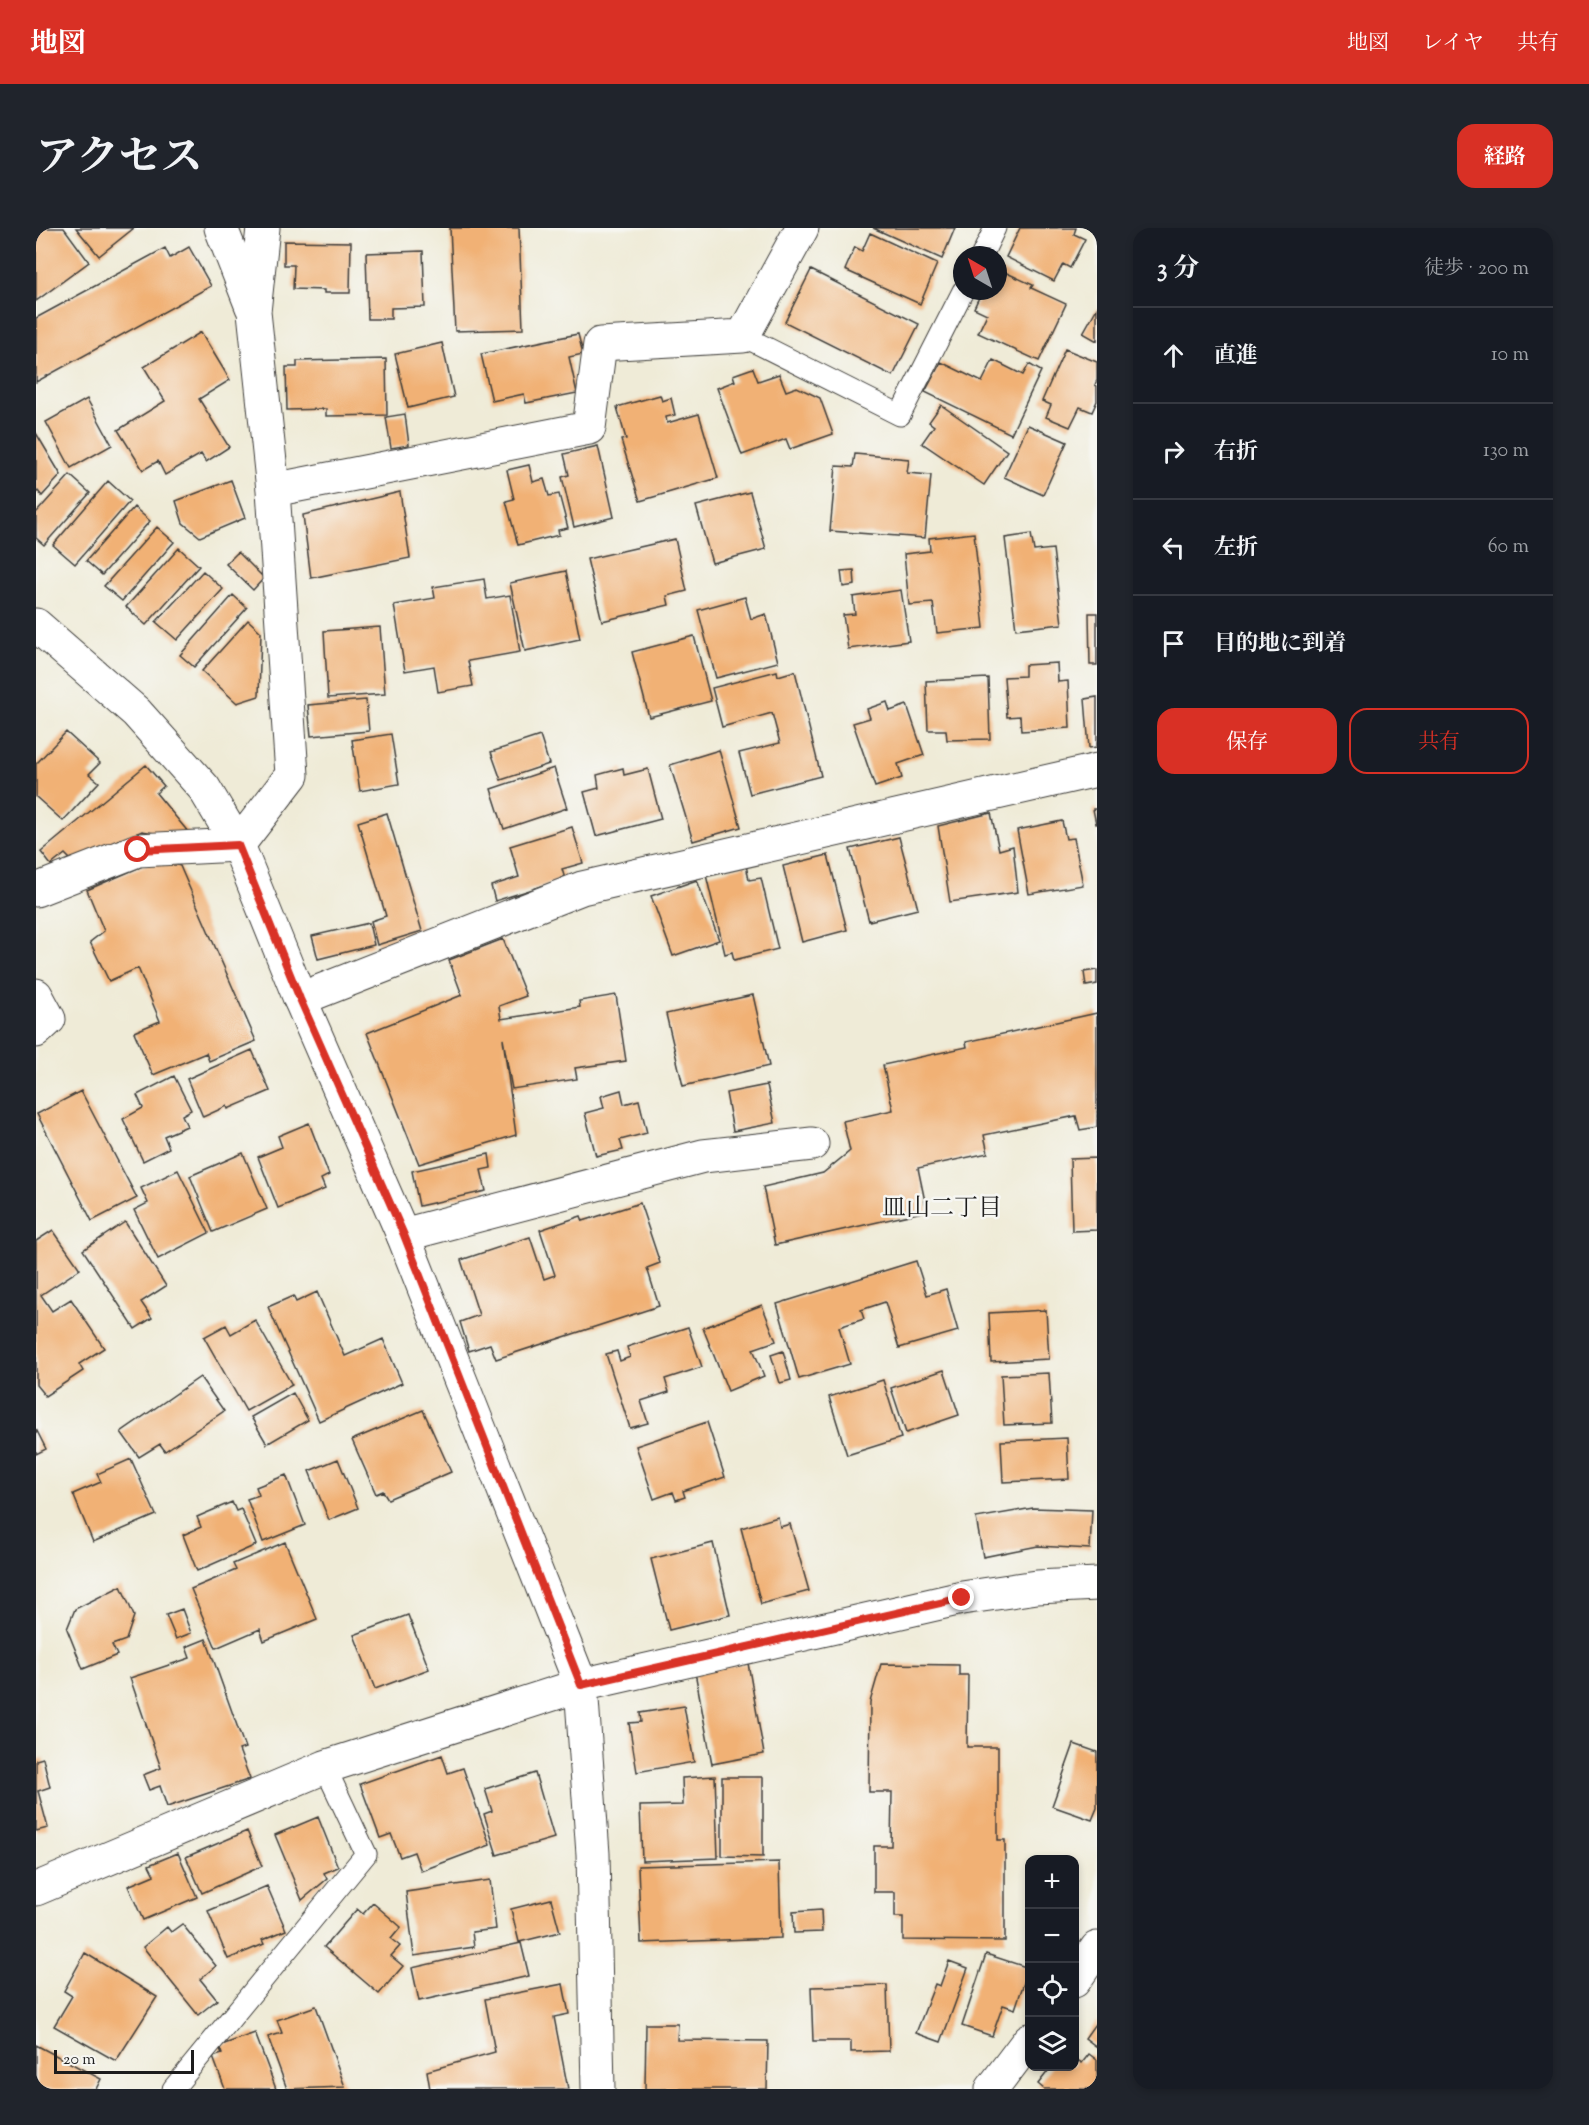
<!DOCTYPE html>
<html lang="ja">
<meta charset="utf-8">
<style>
body{margin:0;font-family:"Sorts Mill Goudy","Noto Serif JP",serif;background:#20242c;color:#f1f3f6}
.controls{position:absolute;right:18px;bottom:18px;display:grid;overflow:hidden;border-radius:12px;box-shadow:0 3px 9px #0003}
.controls button{width:54px;height:54px;display:grid;place-items:center;padding:0;border:0;border-bottom:2px solid #363941;background:#171b24;color:#f1f3f6;font:30px sans-serif}
.compass{position:absolute;left:917px;top:18px;width:54px;height:54px;border-radius:50%;background:#171b24;box-shadow:0 3px 9px #0003;rotate:321deg}
.scale{position:absolute;left:18px;bottom:15px;width:140px;box-sizing:border-box;padding-left:6px;border:3px solid #1c1c1c;border-top:0;font-size:16px;line-height:21px;white-space:nowrap;color:#1c1c1c;-webkit-text-stroke:4px #f6f6f2;paint-order:stroke}
.stop{position:absolute;width:18px;height:18px;margin:-14px;border:4px solid #d93025;border-radius:50%;background:#fff}
.stop.end{background:#d93025;border-color:#fff;box-shadow:0 2px 6px #0008}
.list{margin:0;padding:0;list-style:none}
h2{display:flex;justify-content:space-between;align-items:center;height:78px;margin:0;padding:0 24px;font-size:26px}
h2 small{font-size:20px;font-weight:400;color:#9ea1a6}
.list li{display:grid;grid-template-columns:39px 1fr auto;gap:18px;align-items:center;box-sizing:border-box;height:96px;padding:0 24px;border-top:2px solid #363941}
.list b{display:block;font-size:22px;white-space:nowrap}
.list em{font-size:20px;font-style:normal;color:#9ea1a6}
.actions{display:flex;gap:12px;padding:18px 24px}
.actions a{flex:1;padding:14px 0;border:2px solid #d93025;border-radius:18px;text-align:center;font-size:21px;color:#d93025}
.actions .main{background:#d93025;color:#fff}
.icon{flex:none;width:33px;height:33px;fill:none;stroke:currentColor;stroke-width:2;stroke-linecap:round;stroke-linejoin:round}
.map{position:relative;flex:none;width:1061px;height:1861px;overflow:hidden;border-radius:18px}
header{display:flex;align-items:center;gap:36px;box-sizing:border-box;height:84px;padding:0 30px;background:#d93025;color:#fff}
header strong{font-size:28px}
nav{display:flex;gap:33px;margin-inline-start:auto;font-size:21px}
.intro{display:flex;align-items:center;justify-content:space-between;box-sizing:border-box;height:144px;padding:0 36px}
h1{margin:0;font-size:42px}
.button{padding:15px 27px;border-radius:18px;background:#d93025;color:#fff;font-size:21px;font-weight:700}
main{display:flex;gap:36px;padding:0 36px}
aside{flex:1;background:#171b24;border-radius:18px;box-shadow:0 3px 9px #0003}
.map>svg:first-child{display:block}
.building{fill:#f1b174}
.lines{fill:none;stroke-linecap:round;stroke-linejoin:round}
.service-casing{stroke:#3c3b38;stroke-width:23}
.minor-casing{stroke:#3c3b38;stroke-width:35}
.tertiary-casing{stroke:#3c3b38;stroke-width:35}
.service{stroke:#fff;stroke-width:21}
.minor{stroke:#fff;stroke-width:33}
.tertiary{stroke:#fff;stroke-width:33}
.route{stroke:#d93025;stroke-width:8}
.labels{text-anchor:middle;stroke-width:5;stroke-linejoin:round;paint-order:stroke}
.neighbourhood-label{font-size:24px;fill:#1c1c1c;stroke:#f6f6f2}
</style>
<header>
<strong>地図</strong>
<nav><a>地図</a><a>レイヤ</a><a>共有</a></nav>
</header>
<div class="intro"><h1>アクセス</h1><a class="button">経路</a></div>
<main>
<div class="map">
<svg width="1061" height="1861" viewBox="0 0 1061 1861">
<rect width="100%" height="100%" fill="#f6f6f2"/>
<filter id="ink" filterUnits="userSpaceOnUse"><feTurbulence type="fractalNoise" baseFrequency=".0167" numOctaves="2"/><feDisplacementMap in="SourceGraphic" scale="12" xChannelSelector="R" yChannelSelector="G"/><feConvolveMatrix kernelMatrix="1 2 1 2 8 2 1 2 1" color-interpolation-filters="sRGB"/></filter>
<filter id="wash" filterUnits="userSpaceOnUse"><feTurbulence type="fractalNoise" baseFrequency=".008" numOctaves="4" result="noise"/><feDisplacementMap in="SourceGraphic" scale="24" xChannelSelector="R" yChannelSelector="G"/><feGaussianBlur stdDeviation="1.35" result="paint"/><feColorMatrix in="noise" values="0 0 0 0 0 0 0 0 0 0 0 0 0 0 0 0 0 1.4 0 .05"/><feComposite in="paint" operator="in"/></filter>
<g filter="url(#wash)">
<rect width="100%" height="100%" fill="#efebd7"/>
<g id="blocks">
<path class="building" d="M 0,0 L 28,0 L 53,34 L 0,73 Z
M 40,0 L 98,0 L 63,28 Z
M 414,0 L 483,0 L 487,101 L 419,103 Z
M 837,0 L 919,0 L 906,31 Z
M 984,0 L 1040,0 L 1038,6 L 1049,11 L 1034,40 L 1027,36 L 1018,53 L 970,29 Z
M 834,5 L 901,36 L 884,76 L 809,42 L 819,19 L 826,23 Z
M 248,13 L 315,14 L 314,65 L 288,65 L 288,62 L 257,61 L 258,37 L 248,37 Z
M 153,19 L 175,58 L 0,154 L 0,90 L 129,20 L 134,30 Z
M 387,23 L 389,79 L 355,80 L 355,91 L 332,91 L 330,25 Z
M 962,41 L 997,57 L 995,60 L 1030,76 L 1003,133 L 942,105 L 951,86 L 938,80 L 946,63 L 962,63 Z
M 775,42 L 883,96 L 857,148 L 749,94 Z
M 1061,80 L 1061,113 L 1047,105 Z
M 165,104 L 194,152 L 163,171 L 193,219 L 170,234 L 165,226 L 129,247 L 122,233 L 107,242 L 82,202 L 129,173 L 108,139 Z
M 542,106 L 547,126 L 533,129 L 541,165 L 490,175 L 488,166 L 456,173 L 445,126 Z
M 406,115 L 418,169 L 372,180 L 359,126 Z
M 1029,121 L 1061,134 L 1061,152 L 1059,157 L 1061,158 L 1061,173 L 1056,184 L 1044,179 L 1034,199 L 1010,189 L 1015,177 L 1006,173 Z
M 350,131 L 351,187 L 290,188 L 290,181 L 251,182 L 250,139 L 261,139 L 261,133 Z
M 957,132 L 987,147 L 993,136 L 1005,143 L 975,206 L 889,164 L 905,134 L 946,154 Z
M 717,140 L 722,153 L 743,146 L 750,163 L 761,159 L 784,170 L 797,206 L 754,221 L 750,211 L 706,227 L 681,160 L 699,153 L 697,147 Z
M 624,167 L 626,173 L 635,170 L 639,187 L 630,189 L 631,195 L 663,186 L 682,250 L 604,273 L 585,212 L 590,211 L 581,179 Z
M 51,171 L 76,217 L 35,240 L 10,194 Z
M 905,177 L 971,223 L 948,257 L 886,215 L 898,198 L 893,194 Z
M 369,186 L 373,217 L 355,220 L 350,189 Z
M 992,197 L 1031,214 L 1007,267 L 968,249 Z
M 0,205 L 25,247 L 6,268 L 2,263 L 0,265 Z
M 562,218 L 578,289 L 538,299 L 526,249 L 533,247 L 528,226 Z
M 819,226 L 873,231 L 871,245 L 895,247 L 889,310 L 794,303 L 800,238 L 817,239 Z
M 493,237 L 497,254 L 508,251 L 513,268 L 523,266 L 532,300 L 522,302 L 523,307 L 482,317 L 470,273 L 478,271 L 471,242 Z
M 34,247 L 54,265 L 8,317 L 0,310 L 0,285 Z
M 195,252 L 209,290 L 164,309 L 147,295 L 140,273 Z
M 72,253 L 94,273 L 39,336 L 17,317 Z
M 364,264 L 374,330 L 275,350 L 267,287 Z
M 714,264 L 730,321 L 676,335 L 660,278 Z
M 98,279 L 114,293 L 66,347 L 50,333 Z
M 121,299 L 138,314 L 86,373 L 68,358 Z
M 938,305 L 948,400 L 901,405 L 897,375 L 873,377 L 868,326 L 894,323 L 893,310 Z
M 995,306 L 998,323 L 1017,321 L 1026,396 L 980,401 L 969,310 Z
M 639,311 L 651,363 L 631,368 L 633,377 L 566,393 L 551,331 Z
M 143,320 L 163,338 L 110,397 L 90,379 Z
M 202,324 L 228,350 L 217,362 L 190,336 Z
M 818,342 L 819,357 L 807,359 L 805,343 Z
M 167,343 L 187,361 L 141,412 L 120,394 Z
M 530,343 L 544,411 L 489,423 L 474,355 Z
M 448,351 L 451,371 L 474,367 L 484,424 L 432,433 L 437,458 L 402,464 L 398,438 L 369,443 L 358,377 L 399,370 L 397,359 Z
M 865,362 L 873,413 L 812,421 L 807,387 L 819,386 L 817,369 Z
M 197,367 L 211,380 L 158,439 L 144,427 Z
M 709,369 L 715,391 L 730,386 L 742,434 L 680,450 L 662,382 Z
M 1053,385 L 1061,385 L 1061,437 L 1054,437 Z
M 212,392 L 225,404 L 223,468 L 201,475 L 166,443 Z
M 344,399 L 349,466 L 292,470 L 288,403 Z
M 658,408 L 675,473 L 613,489 L 596,424 Z
M 1021,435 L 1022,454 L 1032,453 L 1034,500 L 985,503 L 984,488 L 971,489 L 968,449 L 989,448 L 989,437 Z
M 741,443 L 742,448 L 759,443 L 785,548 L 714,566 L 703,525 L 744,515 L 736,485 L 686,499 L 676,460 Z
M 952,450 L 954,511 L 911,512 L 910,502 L 892,502 L 890,453 Z
M 1061,469 L 1061,519 L 1053,520 L 1049,471 Z
M 330,472 L 333,503 L 275,508 L 272,477 Z
M 851,474 L 854,483 L 871,477 L 888,527 L 862,536 L 866,550 L 839,559 L 817,495 L 834,490 L 831,481 Z
M 30,504 L 64,535 L 53,546 L 63,554 L 27,593 L 0,569 L 0,536 Z
M 355,506 L 363,556 L 324,563 L 316,512 Z
M 504,508 L 513,536 L 465,552 L 455,524 Z
M 683,522 L 705,599 L 657,613 L 634,537 Z
M 110,537 L 128,558 L 120,565 L 158,611 L 106,603 L 37,634 L 29,626 L 15,637 L 5,624 Z
M 518,540 L 531,580 L 468,601 L 455,561 Z
M 587,540 L 588,547 L 612,541 L 625,591 L 560,608 L 548,564 L 563,560 L 561,547 Z
M 1057,581 L 1061,581 L 1061,596 L 1060,596 Z
M 351,585 L 386,703 L 341,717 L 335,693 L 350,688 L 322,594 Z
M 955,585 L 963,622 L 977,618 L 982,664 L 914,674 L 902,598 Z
M 1026,593 L 1030,611 L 1038,610 L 1047,657 L 993,666 L 981,602 Z
M 536,599 L 547,635 L 526,641 L 529,651 L 459,673 L 455,658 L 483,649 L 474,618 Z
M 863,609 L 882,681 L 833,693 L 814,621 Z
M 792,627 L 811,702 L 766,714 L 747,638 Z
M 123,631 L 144,638 L 220,813 L 173,833 L 170,825 L 117,847 L 98,804 L 124,793 L 102,740 L 73,753 L 54,714 L 68,703 L 51,662 Z
M 710,637 L 713,652 L 725,650 L 742,721 L 698,732 L 696,724 L 689,726 L 670,647 Z
M 661,652 L 683,712 L 637,728 L 615,668 Z
M 333,695 L 338,717 L 282,731 L 276,708 Z
M 467,711 L 490,768 L 463,778 L 465,791 L 544,779 L 543,773 L 580,767 L 590,833 L 539,840 L 541,851 L 476,861 L 467,811 L 480,907 L 383,936 L 331,805 L 426,767 L 413,732 Z
M 1061,742 L 1061,756 L 1050,758 L 1048,744 Z
M 717,767 L 733,838 L 647,858 L 630,786 Z
M 1061,785 L 1061,899 L 1044,902 L 1040,888 L 948,907 L 952,925 L 882,940 L 891,983 L 739,1017 L 727,959 L 787,945 L 814,923 L 807,893 L 857,882 L 847,837 L 931,819 L 930,814 Z
M 216,822 L 234,863 L 192,881 L 191,878 L 167,889 L 151,851 Z
M 138,848 L 155,882 L 146,887 L 151,898 L 128,908 L 133,920 L 107,933 L 87,891 L 107,880 L 101,867 Z
M 731,857 L 739,895 L 697,903 L 690,865 Z
M 585,862 L 588,876 L 603,872 L 611,905 L 584,912 L 587,922 L 560,928 L 549,885 L 568,880 L 565,868 Z
M 45,863 L 101,970 L 56,993 L 1,886 Z
M 273,895 L 293,947 L 285,951 L 289,961 L 242,980 L 222,929 L 246,919 L 242,908 Z
M 207,925 L 231,981 L 177,1004 L 154,948 Z
M 453,926 L 455,940 L 445,942 L 450,963 L 383,978 L 376,943 Z
M 1061,930 L 1061,1002 L 1036,1003 L 1034,931 Z
M 142,942 L 173,1005 L 122,1031 L 98,982 L 112,975 L 105,960 Z
M 604,975 L 624,1035 L 611,1040 L 623,1078 L 460,1131 L 454,1116 L 433,1123 L 424,1094 L 443,1087 L 425,1032 L 494,1009 L 508,1051 L 519,1047 L 504,1002 L 545,988 L 547,993 Z
M 89,994 L 130,1058 L 105,1074 L 116,1090 L 99,1101 L 47,1022 Z
M 17,1002 L 44,1041 L 5,1067 L 16,1083 L 35,1071 L 68,1120 L 43,1136 L 47,1143 L 9,1168 L 0,1157 L 0,1013 Z
M 880,1033 L 891,1067 L 910,1061 L 922,1103 L 863,1120 L 849,1074 L 825,1082 L 828,1091 L 803,1099 L 814,1136 L 763,1151 L 741,1076 Z
M 281,1064 L 309,1128 L 347,1111 L 366,1155 L 283,1193 L 232,1079 L 257,1068 L 260,1074 Z
M 726,1077 L 740,1113 L 717,1121 L 728,1148 L 692,1163 L 667,1100 Z
M 1010,1082 L 1013,1131 L 955,1134 L 953,1085 Z
M 219,1092 L 256,1157 L 210,1183 L 168,1109 L 190,1097 L 195,1106 Z
M 652,1099 L 666,1139 L 629,1151 L 633,1164 L 605,1173 L 612,1195 L 594,1200 L 570,1126 L 581,1123 L 584,1133 L 594,1129 L 591,1119 Z
M 747,1123 L 755,1152 L 744,1155 L 735,1127 Z
M 908,1142 L 923,1187 L 870,1205 L 855,1160 Z
M 1013,1145 L 1016,1195 L 968,1197 L 965,1147 Z
M 164,1149 L 188,1183 L 129,1223 L 124,1216 L 103,1229 L 85,1204 Z
M 847,1152 L 865,1210 L 811,1227 L 793,1169 Z
M 257,1165 L 272,1192 L 231,1216 L 215,1189 Z
M 387,1182 L 415,1244 L 352,1271 L 347,1263 L 340,1266 L 316,1212 Z
M 671,1194 L 689,1249 L 647,1263 L 649,1269 L 640,1272 L 637,1264 L 618,1271 L 600,1218 Z
M 0,1201 L 10,1221 L 0,1226 Z
M 1031,1210 L 1033,1251 L 967,1254 L 965,1213 Z
M 95,1231 L 120,1287 L 57,1314 L 37,1266 L 65,1254 L 61,1246 Z
M 302,1231 L 322,1280 L 293,1292 L 273,1243 Z
M 250,1247 L 269,1297 L 227,1314 L 211,1271 L 223,1267 L 220,1259 Z
M 196,1274 L 200,1283 L 205,1281 L 220,1317 L 161,1343 L 147,1307 L 165,1299 L 161,1289 Z
M 997,1280 L 1056,1282 L 1054,1321 L 1002,1318 L 947,1329 L 940,1290 Z
M 742,1289 L 744,1299 L 754,1296 L 773,1363 L 725,1376 L 705,1300 Z
M 249,1314 L 281,1391 L 228,1413 L 224,1401 L 180,1420 L 155,1361 L 200,1342 L 197,1336 Z
M 677,1315 L 694,1387 L 633,1402 L 615,1331 Z
M 85,1358 L 98,1388 L 90,1412 L 76,1417 L 81,1427 L 47,1441 L 31,1401 L 39,1381 Z
M 146,1381 L 155,1405 L 140,1411 L 130,1387 Z
M 372,1387 L 393,1441 L 339,1461 L 318,1407 Z
M 170,1411 L 209,1520 L 203,1522 L 214,1551 L 131,1579 L 124,1558 L 113,1562 L 107,1547 L 125,1540 L 94,1450 L 154,1430 L 150,1419 Z
M 712,1435 L 728,1526 L 676,1536 L 659,1444 Z
M 845,1436 L 923,1437 L 923,1447 L 932,1447 L 931,1519 L 962,1519 L 962,1612 L 969,1612 L 969,1713 L 867,1712 L 867,1689 L 859,1689 L 859,1664 L 838,1664 L 838,1618 L 855,1618 L 856,1564 L 833,1564 L 834,1474 Z
M 648,1478 L 658,1534 L 601,1544 L 593,1495 L 605,1494 L 604,1485 Z
M 1038,1516 L 1061,1524 L 1061,1580 L 1056,1592 L 1016,1578 Z
M 406,1527 L 412,1545 L 427,1540 L 454,1617 L 385,1643 L 378,1624 L 364,1629 L 355,1606 L 344,1610 L 324,1556 Z
M 7,1530 L 14,1559 L 2,1563 L 12,1600 L 0,1603 L 0,1532 Z
M 499,1545 L 518,1610 L 461,1627 L 448,1586 L 456,1583 L 449,1561 Z
M 679,1548 L 682,1630 L 606,1633 L 604,1578 L 647,1577 L 646,1550 Z
M 686,1549 L 727,1549 L 727,1629 L 686,1628 Z
M 282,1589 L 302,1639 L 288,1645 L 291,1651 L 266,1672 L 239,1607 Z
M 211,1603 L 226,1638 L 166,1665 L 150,1629 Z
M 142,1625 L 161,1669 L 107,1692 L 92,1658 L 118,1647 L 113,1637 Z
M 743,1634 L 745,1710 L 605,1715 L 602,1638 Z
M 454,1652 L 460,1701 L 436,1704 L 438,1719 L 378,1728 L 370,1664 Z
M 231,1658 L 250,1702 L 226,1712 L 228,1716 L 192,1731 L 172,1683 Z
M 515,1671 L 524,1704 L 483,1714 L 475,1681 Z
M 337,1675 L 365,1699 L 355,1711 L 364,1718 L 355,1728 L 367,1738 L 343,1766 L 288,1719 L 321,1681 L 327,1686 Z
M 785,1682 L 786,1704 L 758,1705 L 757,1684 Z
M 146,1696 L 180,1738 L 164,1751 L 181,1772 L 162,1787 L 107,1719 L 131,1699 L 135,1704 Z
M 485,1715 L 493,1748 L 383,1773 L 376,1740 Z
M 49,1725 L 121,1769 L 80,1833 L 18,1798 L 36,1768 L 28,1763 Z
M 950,1726 L 993,1740 L 979,1781 L 967,1777 L 956,1808 L 926,1798 Z
M 913,1733 L 932,1740 L 905,1814 L 880,1805 L 899,1756 L 904,1758 Z
M 527,1756 L 533,1786 L 518,1789 L 532,1861 L 394,1861 L 391,1843 L 459,1824 L 449,1771 Z
M 851,1757 L 853,1823 L 815,1824 L 815,1813 L 777,1813 L 775,1759 Z
M 280,1778 L 309,1859 L 251,1861 L 232,1809 L 246,1805 L 241,1792 Z
M 1061,1793 L 1061,1819 L 1049,1810 Z
M 610,1796 L 642,1796 L 641,1812 L 732,1813 L 731,1861 L 609,1861 Z
M 219,1805 L 240,1861 L 189,1861 L 177,1829 L 186,1826 L 183,1818 Z
M 0,1817 L 65,1851 L 60,1861 L 0,1861 Z
M 1053,1826 L 1061,1832 L 1061,1861 L 1008,1861 L 1002,1856 L 1016,1838 L 1038,1838 L 1038,1830 L 1046,1835 Z"/>
</g>
</g>
<g filter="url(#ink)">
<use href="#blocks" fill-opacity="0" stroke="#3c3b38" stroke-width="1.5"/>
<g class="lines">
<g class="service-casing">
<path id="service" d="M 946,27 L 959,0
M 707,108 L 864,187 L 927,63
M 137,1861 L 330,1626 L 289,1539"/>
</g>
<g class="minor-casing">
<path id="minor" d="M 185,0 L 216,79
M 237,262 L 553,200 L 564,116 L 707,108 L 766,0
M 0,662 L 102,622 L 202,617 L 256,547 L 237,262 L 218,84 L 227,0
M 0,767 L 13,791 L 0,803
M 264,771 L 546,660 L 1061,542
M 367,1007 L 667,928 L 776,916
M 0,1661 L 289,1539 L 545,1457 L 926,1370 L 1001,1359 L 1061,1356
M 1038,1753 L 1061,1720
M 956,1861 L 993,1812"/>
</g>
<g class="tertiary-casing">
<path id="tertiary" d="M 0,397 L 100,484 L 168,560 L 202,617 L 264,771 L 367,1007 L 545,1457 L 557,1626 L 562,1861"/>
</g>
<use href="#service" class="service"/>
<use href="#minor" class="minor"/>
<use href="#tertiary" class="tertiary"/>
</g>
</g>
<g class="lines" filter="url(#ink)">
<path class="route" d="M 102,622 L 202,617 L 264,771 L 368,1007 L 545,1457 L 926,1370"/>
</g>
<g class="labels">
<g class="neighbourhood-label">
<text x="906" y="987">皿山二丁目</text>
</g>
</g>
</svg>
<div class="controls">
<button>+</button>
<button>−</button>
<button><svg class="icon" aria-label="locate" viewBox="0 0 24 24"><circle cx="12" cy="12" r="6"/><path d="M12 2v4M12 18v4M2 12h4M18 12h4"/></svg></button>
<button><svg class="icon" aria-label="layers" viewBox="0 0 24 24"><path d="M12 4l9 5-9 5-9-5zM3 14l9 5 9-5"/></svg></button>
</div>
<svg class="compass" viewBox="-18 -18 36 36"><path d="M0-13l5 13h-10z" fill="#e53935"/><path d="M0 13l5-13h-10z" fill="#9ea1a6"/></svg>
<div class="scale">20 m</div>
<div class="stop" style="left:102px;top:622px"></div>
<div class="stop end" style="left:926px;top:1370px"></div>
</div>
<aside>
<h2>3 分<small>徒歩 · 200 m</small></h2>
<ul class="list">
<li><svg class="icon" aria-label="ahead" viewBox="0 0 24 24"><path d="M12 20V5M6 11l6-6 6 6"/></svg><div><b>直進</b></div><em>10 m</em></li>
<li><svg class="icon" aria-label="right" viewBox="0 0 24 24"><path d="M7 20v-9h11M14 6l5 5-5 5"/></svg><div><b>右折</b></div><em>130 m</em></li>
<li><svg class="icon" aria-label="left" viewBox="0 0 24 24"><path d="M17 20v-9H6M10 6l-5 5 5 5"/></svg><div><b>左折</b></div><em>60 m</em></li>
<li><svg class="icon" aria-label="arrive" viewBox="0 0 24 24"><path d="M6 21V4h12l-3 4 3 4H6"/></svg><div><b>目的地に到着</b></div></li>
</ul>
<div class="actions"><a class="main">保存</a><a>共有</a></div>
</aside>
</main>
